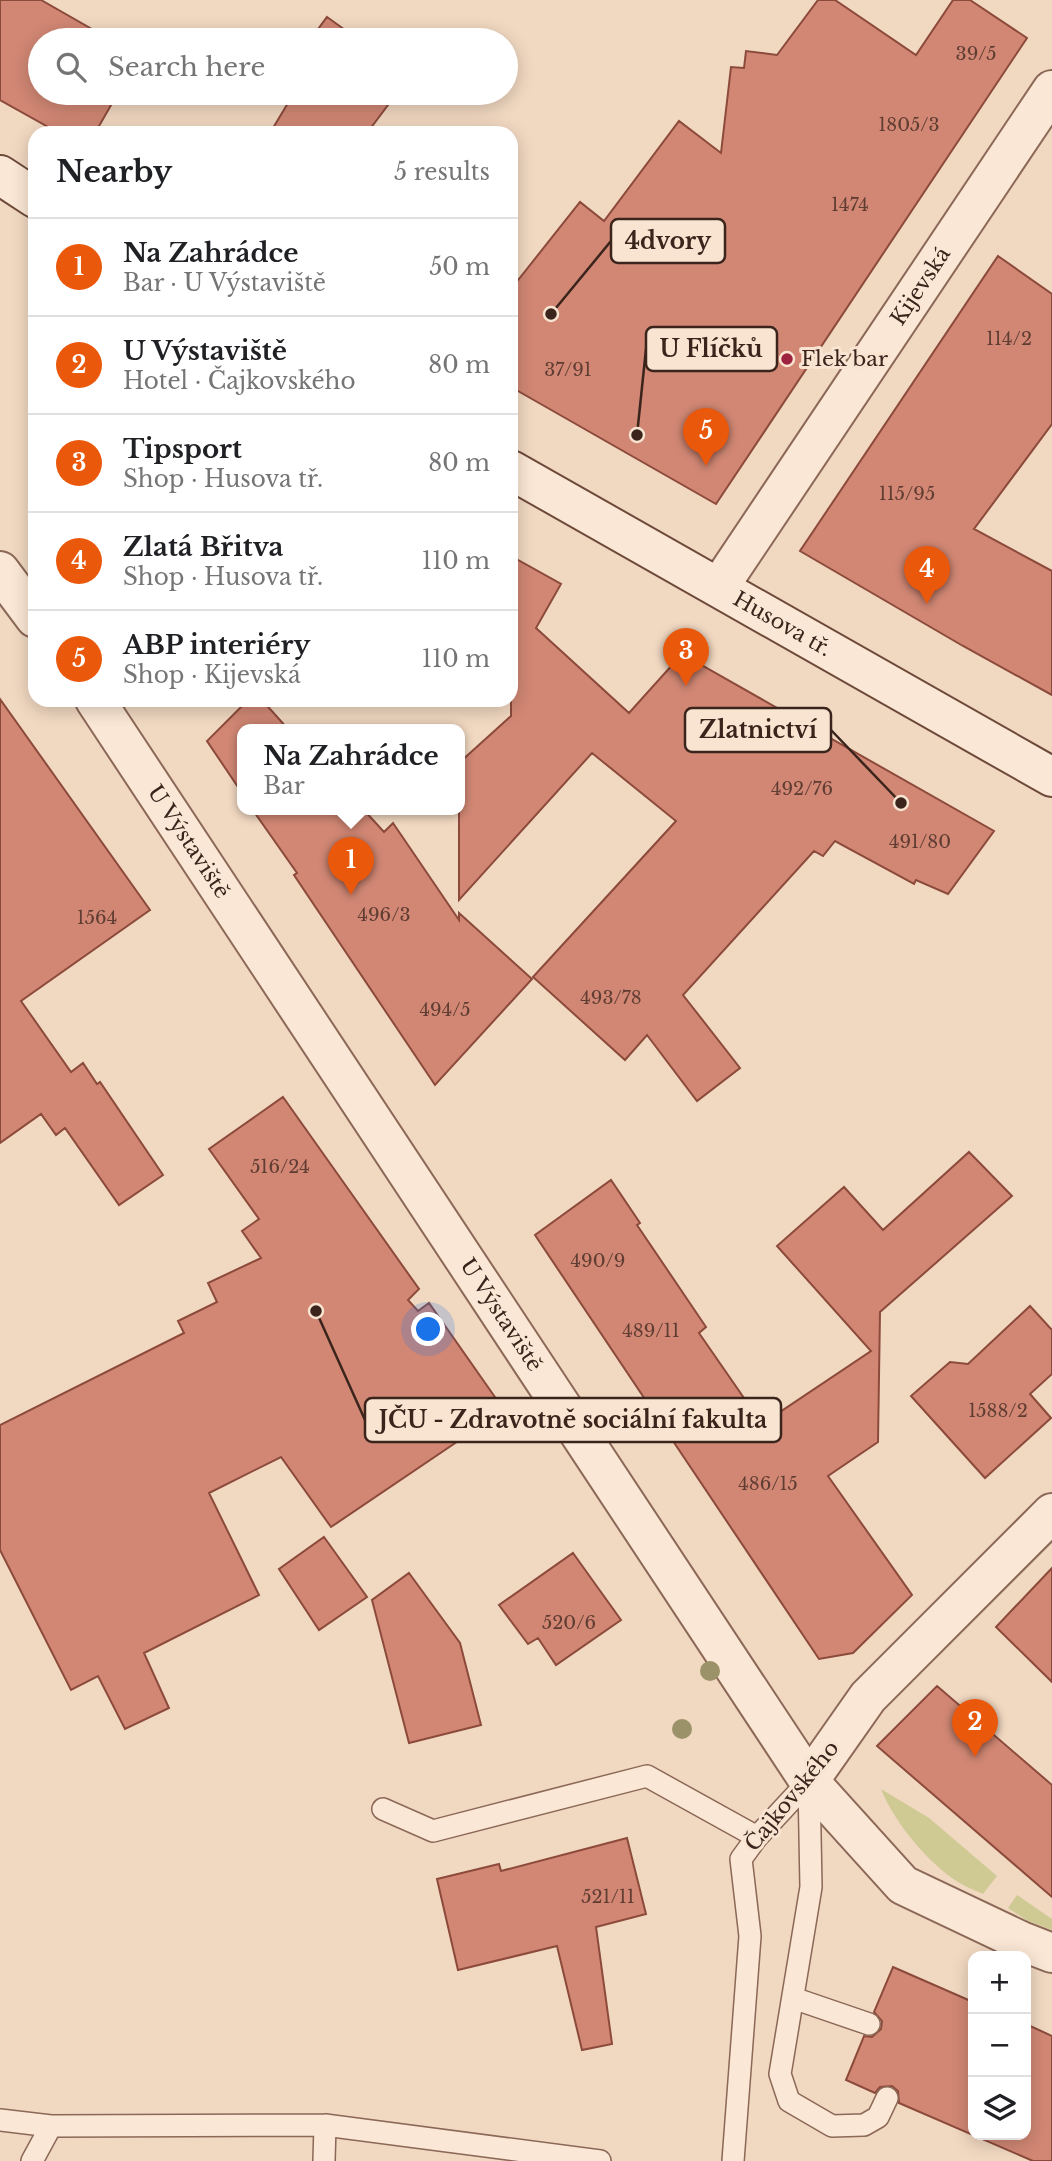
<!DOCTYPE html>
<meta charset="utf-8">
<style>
body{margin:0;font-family:"Libre Baskerville",serif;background:#f2f2f2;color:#202124}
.controls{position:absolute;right:21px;bottom:21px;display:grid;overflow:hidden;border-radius:14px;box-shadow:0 4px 18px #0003}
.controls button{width:63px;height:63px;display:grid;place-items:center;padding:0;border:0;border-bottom:2px solid #e0e0e0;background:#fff;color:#202124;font:35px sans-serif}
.you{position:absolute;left:429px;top:1330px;width:24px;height:24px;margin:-18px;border:5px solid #fff;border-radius:50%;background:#1a73e8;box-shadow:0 0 0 10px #1a73e833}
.badge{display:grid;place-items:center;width:46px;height:46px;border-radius:50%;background:#ea580c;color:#fff;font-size:23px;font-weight:700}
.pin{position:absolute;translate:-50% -58px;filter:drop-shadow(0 2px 4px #0008)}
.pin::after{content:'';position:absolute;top:37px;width:24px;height:21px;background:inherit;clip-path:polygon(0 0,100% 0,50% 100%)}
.popup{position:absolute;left:237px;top:724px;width:228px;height:91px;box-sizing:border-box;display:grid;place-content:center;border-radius:14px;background:#fff;filter:drop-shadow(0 2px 5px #0005);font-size:23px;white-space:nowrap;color:#757577}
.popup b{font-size:26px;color:#202124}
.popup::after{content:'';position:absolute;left:50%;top:100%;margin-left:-14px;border:14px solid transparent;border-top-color:#fff}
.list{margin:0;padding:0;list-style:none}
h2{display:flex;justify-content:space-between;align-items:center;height:91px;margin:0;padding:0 28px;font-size:30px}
h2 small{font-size:23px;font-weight:400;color:#757577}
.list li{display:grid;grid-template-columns:46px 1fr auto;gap:21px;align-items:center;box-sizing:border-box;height:98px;padding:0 28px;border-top:2px solid #e0e0e0}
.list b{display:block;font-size:26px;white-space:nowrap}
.list p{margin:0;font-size:23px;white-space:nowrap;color:#757577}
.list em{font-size:23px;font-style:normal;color:#757577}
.icon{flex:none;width:38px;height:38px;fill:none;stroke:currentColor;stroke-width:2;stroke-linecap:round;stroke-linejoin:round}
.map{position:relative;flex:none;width:1052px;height:2161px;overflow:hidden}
.search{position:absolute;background:#fff;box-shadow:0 4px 18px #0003;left:28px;top:28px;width:490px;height:77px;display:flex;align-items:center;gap:18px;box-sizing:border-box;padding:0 24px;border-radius:38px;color:#757577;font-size:26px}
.panel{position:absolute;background:#fff;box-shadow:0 4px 18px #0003;left:28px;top:126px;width:490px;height:581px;border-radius:21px}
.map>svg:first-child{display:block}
.green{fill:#cfc994}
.building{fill:#d18774;stroke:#8c4a3b;stroke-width:2}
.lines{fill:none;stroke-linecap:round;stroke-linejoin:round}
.lane-casing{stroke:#8b6857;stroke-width:24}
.street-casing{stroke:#8b6857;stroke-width:42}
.secondary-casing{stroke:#6d493a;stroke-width:42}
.lane{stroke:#fbe7d5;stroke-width:21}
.street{stroke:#fbe7d5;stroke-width:38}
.secondary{stroke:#fbe7d5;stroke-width:38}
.tree{fill:#9c926a}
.poi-dot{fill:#9e233f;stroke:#f8e4d1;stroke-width:2.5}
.labels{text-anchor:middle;stroke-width:6;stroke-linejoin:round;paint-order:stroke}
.number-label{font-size:18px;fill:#603d32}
.street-label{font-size:21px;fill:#3a241c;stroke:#f8e4d1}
.poi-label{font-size:21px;fill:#3a241c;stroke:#f8e4d1;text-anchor:start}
.leader{fill:none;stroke:#3a241c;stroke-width:2.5}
.callout-dot{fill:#3a241c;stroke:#f8e4d1;stroke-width:2.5}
.callout{fill:#f8e4d1;stroke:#3a241c;stroke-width:2.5}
.callout-label{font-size:23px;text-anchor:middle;font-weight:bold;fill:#3a241c}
</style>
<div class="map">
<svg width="1052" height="2161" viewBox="0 0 1052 2161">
<rect width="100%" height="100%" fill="#f1d8c1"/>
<path class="green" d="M 881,1789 L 929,1818 L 997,1876 L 983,1894 C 975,1890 966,1887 958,1882 C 928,1863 894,1822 881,1789 Z
M 1017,1895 L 1052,1919 L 1052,1930 L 1028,1921 L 1008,1908 Z"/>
<path class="building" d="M 0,0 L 41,0 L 111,40 L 40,40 L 40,93 L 118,93 L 95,133 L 59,133 L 0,100 Z
M 818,0 L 835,0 L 916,55 L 953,0 L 970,0 L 1027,38 L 716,504 L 511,387 L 511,289 L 580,202 L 604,221 L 679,121 L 721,153 L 731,67 L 744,68 L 746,51 L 777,55 Z
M 327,17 L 359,40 L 310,40 Z
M 294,93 L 397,93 L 367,133 L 270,133 Z
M 998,256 L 1052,294 L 1052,424 L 974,529 L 1052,571 L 1052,695 L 963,646 L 800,551 Z
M 511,556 L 561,584 L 536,628 L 629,713 L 682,654 L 994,831 L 948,894 L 916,880 L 914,884 L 835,841 L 823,856 L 814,851 L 683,995 L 740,1068 L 697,1101 L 647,1035 L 625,1060 L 533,977 L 676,821 L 592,753 L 459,900 L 459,763 L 511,716 Z
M 0,699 L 150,910 L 21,1001 L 71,1072 L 83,1063 L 97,1084 L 100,1082 L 163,1175 L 119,1205 L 65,1128 L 56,1135 L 41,1114 L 0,1143 Z
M 248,700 L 262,700 L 288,729 L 242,729 L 242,793 L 207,741 Z
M 252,809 L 363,809 L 384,832 L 393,823 L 459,920 L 459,913 L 532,979 L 435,1085 L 294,875 L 297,873 Z
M 283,1097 L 419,1289 L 408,1300 L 418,1311 L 429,1303 L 504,1410 L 331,1527 L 281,1457 L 209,1493 L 259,1595 L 144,1653 L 169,1708 L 125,1729 L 98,1676 L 71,1690 L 0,1550 L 0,1425 L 184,1333 L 178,1321 L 217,1302 L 208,1283 L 261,1258 L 242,1231 L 259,1219 L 209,1149 Z
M 969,1152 L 1012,1196 L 880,1312 L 878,1442 L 828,1476 L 912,1595 L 853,1653 L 819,1659 L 535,1235 L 611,1180 L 640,1223 L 637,1225 L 706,1327 L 699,1333 L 762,1424 L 871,1351 L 777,1246 L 844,1187 L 883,1230 Z
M 1030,1306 L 1052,1330 L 1052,1374 L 1030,1394 L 1051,1418 L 985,1478 L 911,1396 L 950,1362 L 968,1364 Z
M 324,1537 L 367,1597 L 319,1630 L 279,1569 Z
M 573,1553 L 621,1620 L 556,1665 L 538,1638 L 528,1644 L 499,1605 Z
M 1052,1568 L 1052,1682 L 996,1627 Z
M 409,1573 L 460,1643 L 481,1725 L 409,1743 L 372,1600 Z
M 937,1686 L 1052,1785 L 1052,1897 L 877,1746 Z
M 627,1838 L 646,1914 L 596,1927 L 612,2044 L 582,2050 L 557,1946 L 458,1970 L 437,1879 L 499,1864 L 501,1871 Z
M 893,1967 L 973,2002 L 973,2135 L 1026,2135 L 1026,2024 L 1052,2036 L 1052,2161 L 1033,2161 L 899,2103 L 898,2091 L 892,2086 L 880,2087 L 875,2093 L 846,2080 L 864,2036 L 872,2037 L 881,2029 L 882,2021 L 874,2012 Z"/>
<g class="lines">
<g class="lane-casing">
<path id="lane" d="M 809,1783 L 811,1887 L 780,2074 L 789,2101 L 832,2126 L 864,2125 L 878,2117 L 887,2098
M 383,1809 L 433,1831 L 647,1776 L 757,1837
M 793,1998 L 869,2024
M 0,2120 L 51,2126 L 325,2125 L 600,2161
M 32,2161 L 51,2126
M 324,2161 L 325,2125
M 733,2161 L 750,1936 L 741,1859 L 757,1837 L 809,1781"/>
</g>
<g class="street-casing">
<g id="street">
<path d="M 0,571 L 35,618"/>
<path id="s1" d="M 719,587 L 1052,90"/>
<path id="s2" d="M 95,700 L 809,1781 L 903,1885 L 1021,1941 L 1052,1953"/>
<path d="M 809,1781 L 868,1697 L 1052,1513"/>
</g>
</g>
<g class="secondary-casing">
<g id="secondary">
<path d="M 0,175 L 35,198"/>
<path id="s3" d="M 511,470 L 1052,777"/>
</g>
</g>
<use href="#lane" class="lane"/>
<use href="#street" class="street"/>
<use href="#secondary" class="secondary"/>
</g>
<g class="tree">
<circle cx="710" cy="1671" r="10"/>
<circle cx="682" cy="1729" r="10"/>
</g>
<circle class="poi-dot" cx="787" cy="359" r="7"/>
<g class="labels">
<g class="number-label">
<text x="976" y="60">39/5</text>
<text x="909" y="131">1805/3</text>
<text x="850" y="211">1474</text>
<text x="1009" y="345">114/2</text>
<text x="568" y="376">37/91</text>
<text x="907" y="500">115/95</text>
<text x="802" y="795">492/76</text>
<text x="920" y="848">491/80</text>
<text x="384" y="921">496/3</text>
<text x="97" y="924">1564</text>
<text x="611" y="1004">493/78</text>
<text x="445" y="1016">494/5</text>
<text x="280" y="1173">516/24</text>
<text x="598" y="1267">490/9</text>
<text x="651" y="1337">489/11</text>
<text x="998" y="1417">1588/2</text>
<text x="768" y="1490">486/15</text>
<text x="569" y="1629">520/6</text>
<text x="608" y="1903">521/11</text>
</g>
<g class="street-label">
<text dy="7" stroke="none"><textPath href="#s1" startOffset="362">Kijevská</textPath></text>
<text dy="7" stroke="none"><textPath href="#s3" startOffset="312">Husova tř.</textPath></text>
<text dy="7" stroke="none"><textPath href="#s2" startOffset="170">U Výstaviště</textPath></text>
<text dy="7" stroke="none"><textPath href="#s2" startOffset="737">U Výstaviště</textPath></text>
<text transform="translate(792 1796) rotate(-51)" y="7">Čajkovského</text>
</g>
<g class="poi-label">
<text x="801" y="366">Flek bar</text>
</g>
</g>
<path class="leader" d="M551 314L611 241M637 435L646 349M901 803L831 730M316 1311L365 1420"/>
<g class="callout-dot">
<circle cx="551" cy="314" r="7"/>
<circle cx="637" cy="435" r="7"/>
<circle cx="901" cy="803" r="7"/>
<circle cx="316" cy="1311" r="7"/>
</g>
<g class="callout">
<rect x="611" y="219" width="114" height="44" rx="7"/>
<rect x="646" y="327" width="131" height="44" rx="7"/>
<rect x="685" y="708" width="146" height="44" rx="7"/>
<rect x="365" y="1398" width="416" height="44" rx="7"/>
</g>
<g class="callout-label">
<text x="668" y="249">4dvory</text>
<text x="711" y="357">U Flíčků</text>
<text x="758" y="738">Zlatnictví</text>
<text x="573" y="1428">JČU - Zdravotně sociální fakulta</text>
</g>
</svg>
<div class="controls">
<button>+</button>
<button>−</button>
<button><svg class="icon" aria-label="layers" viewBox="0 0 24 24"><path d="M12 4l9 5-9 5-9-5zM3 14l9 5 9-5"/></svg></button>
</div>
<div class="you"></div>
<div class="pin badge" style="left:351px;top:895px">1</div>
<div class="popup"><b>Na Zahrádce</b>Bar</div>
<div class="pin badge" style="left:975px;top:1757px">2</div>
<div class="pin badge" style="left:686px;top:686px">3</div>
<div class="pin badge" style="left:927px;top:604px">4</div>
<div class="pin badge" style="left:706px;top:466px">5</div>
<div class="search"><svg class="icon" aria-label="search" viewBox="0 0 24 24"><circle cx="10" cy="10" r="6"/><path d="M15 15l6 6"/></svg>Search here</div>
<section class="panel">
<h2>Nearby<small>5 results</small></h2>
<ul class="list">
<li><span class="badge">1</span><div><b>Na Zahrádce</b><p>Bar · U Výstaviště</p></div><em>50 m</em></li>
<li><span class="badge">2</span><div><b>U Výstaviště</b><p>Hotel · Čajkovského</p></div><em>80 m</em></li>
<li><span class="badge">3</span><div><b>Tipsport</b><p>Shop · Husova tř.</p></div><em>80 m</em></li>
<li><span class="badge">4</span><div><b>Zlatá Břitva</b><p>Shop · Husova tř.</p></div><em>110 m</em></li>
<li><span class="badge">5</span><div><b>ABP interiéry</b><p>Shop · Kijevská</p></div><em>110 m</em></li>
</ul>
</section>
</div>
